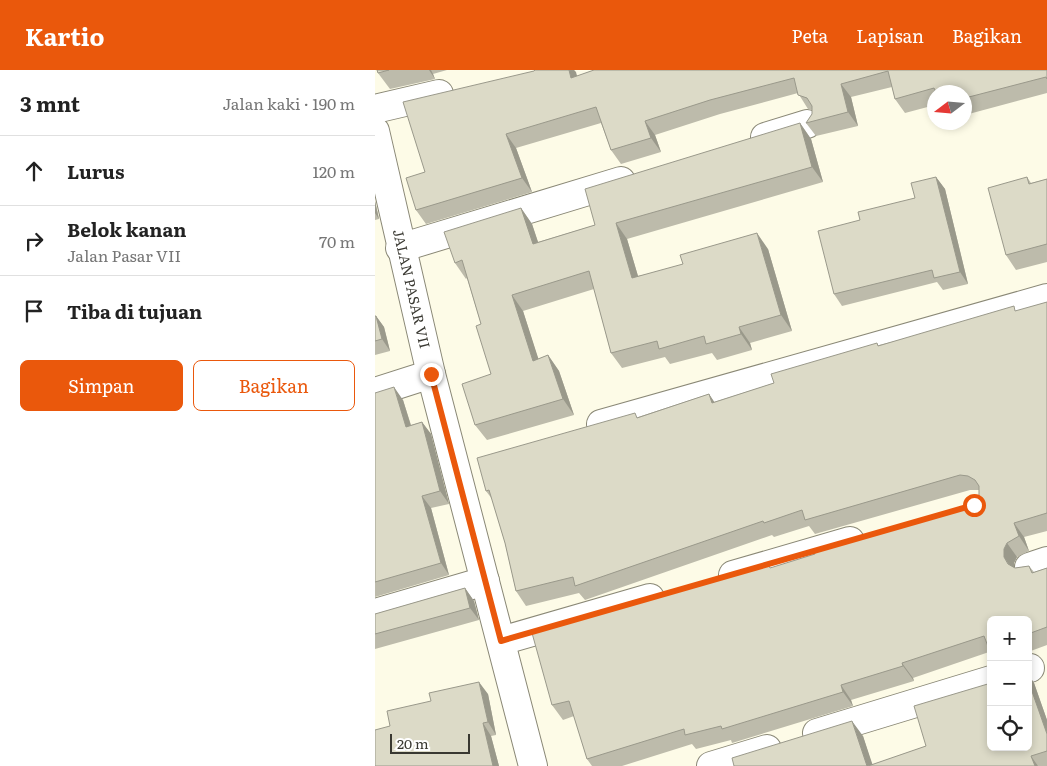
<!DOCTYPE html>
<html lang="id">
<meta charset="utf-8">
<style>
body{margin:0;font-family:Literata,serif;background:#f2f2f2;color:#222}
.controls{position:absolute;right:15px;bottom:15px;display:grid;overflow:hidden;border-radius:8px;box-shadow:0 2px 8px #0003}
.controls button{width:45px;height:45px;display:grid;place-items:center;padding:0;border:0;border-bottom:1px solid #e0e0e0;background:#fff;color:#222;font:25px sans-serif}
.compass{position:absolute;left:552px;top:15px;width:45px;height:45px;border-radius:50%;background:#fff;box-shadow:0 2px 8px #0003;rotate:254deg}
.scale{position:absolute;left:15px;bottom:12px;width:80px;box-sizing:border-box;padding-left:5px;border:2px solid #393831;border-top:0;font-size:14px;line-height:18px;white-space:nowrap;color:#393831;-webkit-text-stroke:4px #fff;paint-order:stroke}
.stop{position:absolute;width:15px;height:15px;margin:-11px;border:4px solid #ea580c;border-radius:50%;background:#fff}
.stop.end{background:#ea580c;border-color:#fff;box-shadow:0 1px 5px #0008}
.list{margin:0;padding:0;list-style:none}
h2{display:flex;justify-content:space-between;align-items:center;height:65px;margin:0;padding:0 20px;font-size:21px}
h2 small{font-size:16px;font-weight:400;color:#767676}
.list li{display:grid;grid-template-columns:32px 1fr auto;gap:15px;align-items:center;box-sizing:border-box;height:70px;padding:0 20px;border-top:1px solid #e0e0e0}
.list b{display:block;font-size:19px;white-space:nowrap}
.list p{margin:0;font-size:16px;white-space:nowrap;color:#767676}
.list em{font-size:16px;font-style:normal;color:#767676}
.actions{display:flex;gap:10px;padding:15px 20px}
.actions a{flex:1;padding:11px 0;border:1px solid #ea580c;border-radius:8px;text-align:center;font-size:18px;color:#ea580c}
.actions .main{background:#ea580c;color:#fff}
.icon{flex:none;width:28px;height:28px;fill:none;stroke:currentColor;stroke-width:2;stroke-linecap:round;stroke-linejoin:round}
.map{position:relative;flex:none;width:672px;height:696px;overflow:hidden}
header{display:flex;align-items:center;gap:30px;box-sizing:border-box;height:70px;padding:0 25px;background:#ea580c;color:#fff}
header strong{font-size:24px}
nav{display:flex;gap:28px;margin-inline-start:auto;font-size:18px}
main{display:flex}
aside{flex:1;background:#fff}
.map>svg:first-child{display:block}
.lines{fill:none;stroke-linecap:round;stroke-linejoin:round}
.minor-casing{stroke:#8a8876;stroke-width:30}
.minor{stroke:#fff;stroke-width:28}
.wall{fill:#bdbbab}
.shaded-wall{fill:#9a998b}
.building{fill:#dcdac7;stroke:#9a998b}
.route{stroke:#ea580c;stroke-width:6}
.labels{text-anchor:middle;stroke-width:4;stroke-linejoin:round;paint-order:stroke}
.street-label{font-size:14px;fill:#393831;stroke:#fff}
</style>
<header>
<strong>Kartio</strong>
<nav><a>Peta</a><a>Lapisan</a><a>Bagikan</a></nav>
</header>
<main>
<aside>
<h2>3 mnt<small>Jalan kaki · 190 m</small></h2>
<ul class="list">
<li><svg class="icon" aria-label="ahead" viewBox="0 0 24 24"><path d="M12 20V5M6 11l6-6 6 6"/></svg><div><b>Lurus</b></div><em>120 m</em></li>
<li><svg class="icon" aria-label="right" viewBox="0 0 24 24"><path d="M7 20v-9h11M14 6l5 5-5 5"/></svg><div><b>Belok kanan</b><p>Jalan Pasar VII</p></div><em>70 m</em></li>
<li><svg class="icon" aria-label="arrive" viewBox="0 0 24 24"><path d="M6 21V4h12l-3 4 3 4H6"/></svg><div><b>Tiba di tujuan</b></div></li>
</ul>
<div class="actions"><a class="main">Simpan</a><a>Bagikan</a></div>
</aside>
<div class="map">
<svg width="672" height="696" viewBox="0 0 672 696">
<rect width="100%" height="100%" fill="#fdfbe7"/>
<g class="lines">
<g class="minor-casing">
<g id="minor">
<path d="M 0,39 L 64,24"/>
<path id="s1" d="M 0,61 L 56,304 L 158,696"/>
<path d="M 390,67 L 432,54"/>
<path d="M 25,178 L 246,111"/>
<path d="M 0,322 L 56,304"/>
<path d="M 226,354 L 672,228"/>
<path d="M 654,497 L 672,491"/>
<path d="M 358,505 L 475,471"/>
<path d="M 0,543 L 110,511"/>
<path d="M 126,571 L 275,528"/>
<path d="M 653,598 L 655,598"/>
<path d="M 442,663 L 616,610"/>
<path d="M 336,696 L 392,679"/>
</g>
</g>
<use href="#minor" class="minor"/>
</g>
<path class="wall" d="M 2,0 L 72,0 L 58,4 L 60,9 L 15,19 L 3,3 Z
M 160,0 L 199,0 L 202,6 L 219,0 L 672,0 L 672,23 L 590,45 L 590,22 L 560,22 L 560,35 L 530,43 L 520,29 L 517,17 L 476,27 L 483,56 L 441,66 L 431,53 L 437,44 L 437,40 L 433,39 L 423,23 L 345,44 L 280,65 L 286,82 L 246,94 L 236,80 L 226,53 L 141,78 L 157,122 L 51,154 L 41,140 L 50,102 Z
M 425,53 L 436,69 L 448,112 L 252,169 L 263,206 L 393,179 L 417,261 L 375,273 L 377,280 L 342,290 L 337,283 L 295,294 L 290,287 L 247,298 L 236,283 L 219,219 L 148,241 L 163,289 L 173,285 L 184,301 L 199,345 L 112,370 L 100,355 L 116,304 L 106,254 L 92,208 L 91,209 L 80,193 L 146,138 L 157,154 L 163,172 L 220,155 Z
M 561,107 L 570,119 L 593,214 L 568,220 L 562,212 L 467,236 L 459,224 L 485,150 L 540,128 Z
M 652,107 L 656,113 L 672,109 L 672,192 L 641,200 L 631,185 Z
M 0,131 L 4,149 L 0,150 Z
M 672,232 L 672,461 L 649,467 L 654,481 L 642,487 L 639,493 L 639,497 L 640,498 L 654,496 L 659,502 L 672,498 L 672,575 L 653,582 L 653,550 L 614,582 L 538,608 L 539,611 L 476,630 L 478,636 L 357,673 L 356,670 L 321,679 L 317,674 L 247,696 L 217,696 L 212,689 L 199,646 L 188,650 L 177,635 L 396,498 L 593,436 L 600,432 L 604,425 L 604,420 L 595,420 L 440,464 L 434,456 L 399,467 L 397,465 L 210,530 L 204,523 L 151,536 L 141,521 L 130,473 L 117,429 L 111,421 L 263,347 L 334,324 L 339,332 L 399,313 L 504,275 L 642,241 Z
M 0,246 L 1,246 L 9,257 L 15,281 L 0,285 Z
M 0,323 L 28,330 L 36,355 L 47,352 L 56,364 L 74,434 L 56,438 L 74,505 L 0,527 Z
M 90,518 L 99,531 L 104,550 L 0,579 L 0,544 Z
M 653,604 L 659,613 L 672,650 L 672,696 L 359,696 L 488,666 L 497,695 L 551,676 L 653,677 Z
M 113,624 L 121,665 L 116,666 L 124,696 L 0,696 Z"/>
<path class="shaded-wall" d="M 54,0 L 56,0 L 58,4 L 60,9 Z
M 194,0 L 199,0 L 201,2 L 206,22 L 196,8 Z
M 466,14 L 476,27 L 483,56 L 473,42 Z
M 270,51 L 280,65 L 286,82 L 276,68 Z
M 425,53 L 436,69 L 448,112 L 437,97 Z
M 131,64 L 141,78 L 157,122 L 147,108 Z
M 561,107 L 570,119 L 593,214 L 585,202 Z
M 0,131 L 4,149 L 0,143 Z
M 146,138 L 157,154 L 169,190 L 158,174 Z
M 241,153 L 252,169 L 268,223 L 257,208 Z
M 382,163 L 393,179 L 417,261 L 406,245 Z
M 137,225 L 148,241 L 169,306 L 158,291 Z
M 1,246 L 9,257 L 15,281 L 7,269 Z
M 364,257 L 375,273 L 377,280 L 366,264 Z
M 173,285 L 184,301 L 199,345 L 188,329 Z
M 19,317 L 28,330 L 40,369 L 31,357 Z
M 334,324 L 344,339 L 337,333 Z
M 47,352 L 56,364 L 74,434 L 65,421 Z
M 47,426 L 56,438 L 74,505 L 66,493 Z
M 639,453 L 649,467 L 654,481 L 644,466 Z
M 632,473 L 642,487 L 639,493 L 639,501 L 643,508 L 629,487 L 629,479 Z
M 90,518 L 99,531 L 104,550 L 95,538 Z
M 527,593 L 538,608 L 539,611 L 528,596 Z
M 653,604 L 659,613 L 672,650 L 672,664 L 653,610 Z
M 104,612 L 113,624 L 121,665 L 113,652 Z
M 466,615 L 476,630 L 478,636 L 468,622 Z
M 477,651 L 488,666 L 498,696 L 492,696 Z
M 108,653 L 116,666 L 124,696 L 118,696 Z
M 656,686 L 663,696 L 660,696 Z"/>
<path class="building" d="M 2,0 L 14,0 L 3,3 Z
M 160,0 L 194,0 L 196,8 L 219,0 L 672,0 L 672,9 L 671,7 L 590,28 L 590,22 L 561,22 L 559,18 L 520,29 L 513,1 L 466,14 L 473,42 L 431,53 L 437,44 L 437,36 L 432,28 L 423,25 L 419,8 L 335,30 L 270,51 L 276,68 L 236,80 L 221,37 L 131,64 L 147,108 L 41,140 L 31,108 L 50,102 L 28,32 L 159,1 Z
M 425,53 L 437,97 L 241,153 L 257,208 L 308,194 L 305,185 L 382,163 L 406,245 L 364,257 L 366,264 L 331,274 L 329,266 L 284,279 L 282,271 L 236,283 L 214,201 L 137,225 L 158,291 L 173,285 L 188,329 L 100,355 L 87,314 L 116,304 L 101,256 L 106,254 L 87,190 L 80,193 L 69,162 L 146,138 L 158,174 L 220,155 L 210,119 Z
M 561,107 L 585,202 L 559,208 L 557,200 L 459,224 L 443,161 L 485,150 L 483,142 L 540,128 L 536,113 Z
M 652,107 L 654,114 L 672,109 L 672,174 L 631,185 L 613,118 Z
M 672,232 L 672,443 L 639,453 L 644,466 L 632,473 L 629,479 L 629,487 L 633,494 L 640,498 L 654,496 L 657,503 L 672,498 L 672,557 L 653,564 L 653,550 L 616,550 L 616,584 L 609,566 L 527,593 L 528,596 L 466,615 L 468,622 L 347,659 L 346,656 L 310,665 L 309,659 L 212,689 L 194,631 L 177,635 L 157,563 L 342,508 L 393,494 L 395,498 L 440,484 L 439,480 L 593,436 L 600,432 L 604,425 L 604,416 L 600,410 L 593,406 L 585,405 L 430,450 L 427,440 L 389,453 L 388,451 L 200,516 L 198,507 L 141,521 L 130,473 L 114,420 L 111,421 L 102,388 L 260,343 L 262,348 L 334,324 L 337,333 L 399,313 L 396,304 L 502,273 L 503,276 L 639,236 L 640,241 Z
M 0,246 L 1,246 L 7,269 L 0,271 Z
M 19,317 L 31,357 L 47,352 L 65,421 L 47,426 L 66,493 L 0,512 L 0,323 Z
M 90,518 L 95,538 L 0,564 L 0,544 Z
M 653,610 L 672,664 L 672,681 L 656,686 L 660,696 L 493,696 L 551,676 L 539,636 L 616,613 L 616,677 L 653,677 Z
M 104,612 L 113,652 L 108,653 L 118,696 L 0,696 L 0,660 L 15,656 L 12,641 L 56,631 L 54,623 Z
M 477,651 L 492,696 L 359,696 L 357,688 Z"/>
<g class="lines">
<path class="route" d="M 56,304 L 126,571 L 599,435"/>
</g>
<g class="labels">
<g class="street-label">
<text dy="5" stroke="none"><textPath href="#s1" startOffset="162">JALAN PASAR VII</textPath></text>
</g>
</g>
</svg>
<div class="controls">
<button>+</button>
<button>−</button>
<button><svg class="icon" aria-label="locate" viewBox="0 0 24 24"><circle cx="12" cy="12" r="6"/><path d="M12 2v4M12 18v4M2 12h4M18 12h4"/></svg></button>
</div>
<svg class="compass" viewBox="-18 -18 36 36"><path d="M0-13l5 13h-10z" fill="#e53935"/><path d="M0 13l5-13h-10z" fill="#767676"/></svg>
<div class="scale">20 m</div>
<div class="stop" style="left:599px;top:435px"></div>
<div class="stop end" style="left:56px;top:304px"></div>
</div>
</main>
